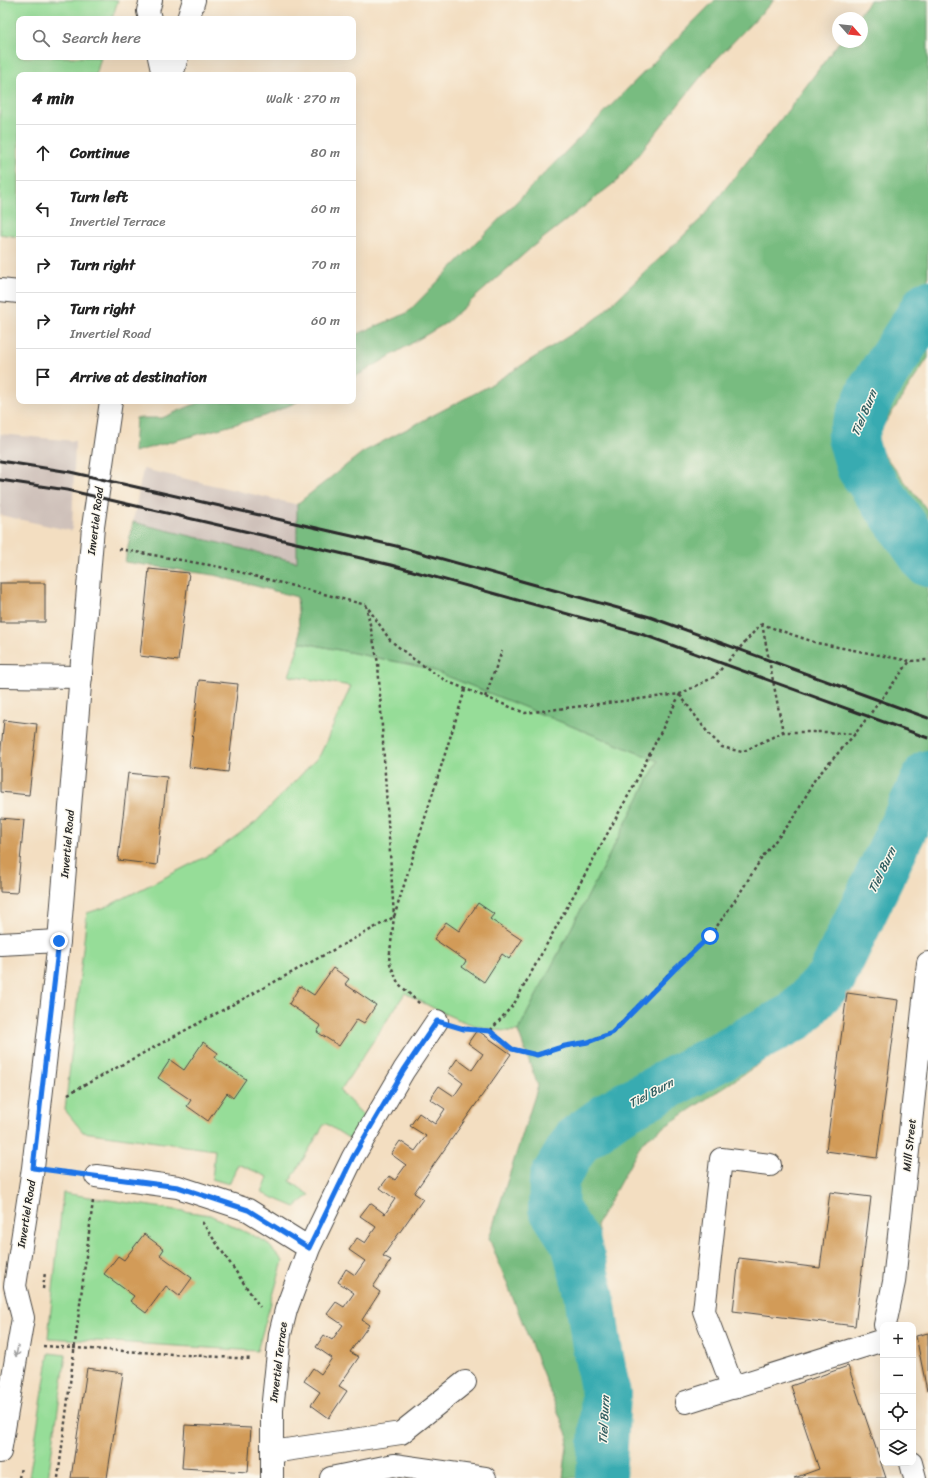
<!DOCTYPE html>
<meta charset="utf-8">
<style>
body{margin:0;font-family:Sriracha,sans-serif;background:#f2f2f2;color:#222}
.controls{position:absolute;right:12px;bottom:12px;display:grid;overflow:hidden;border-radius:8px;box-shadow:0 4px 16px #0002}
.controls button{width:36px;height:36px;display:grid;place-items:center;padding:0;border:0;border-bottom:1px solid #e0e0e0;background:#fff;color:#222;font:20px sans-serif}
.compass{position:absolute;left:832px;top:12px;width:36px;height:36px;border-radius:50%;background:#fff;box-shadow:0 4px 16px #0002;rotate:117deg}
.stop{position:absolute;width:12px;height:12px;margin:-9px;border:3px solid #1a73e8;border-radius:50%;background:#fff}
.stop.end{background:#1a73e8;border-color:#fff;box-shadow:0 1px 4px #0008}
.list{margin:0;padding:0;list-style:none}
h2{display:flex;justify-content:space-between;align-items:center;height:52px;margin:0;padding:0 16px;font-size:17px}
h2 small{font-size:13px;font-weight:400;color:#767676}
.list li{display:grid;grid-template-columns:26px 1fr auto;gap:12px;align-items:center;box-sizing:border-box;height:56px;padding:0 16px;border-top:1px solid #e0e0e0}
.list b{display:block;font-size:15px;white-space:nowrap}
.list p{margin:0;font-size:13px;white-space:nowrap;color:#767676}
.list em{font-size:13px;font-style:normal;color:#767676}
.icon{flex:none;width:22px;height:22px;fill:none;stroke:currentColor;stroke-width:2;stroke-linecap:round;stroke-linejoin:round}
.map{position:relative;flex:none;width:928px;height:1478px;overflow:hidden}
.search{position:absolute;background:#fff;box-shadow:0 4px 16px #0002;left:16px;top:16px;width:340px;height:44px;display:flex;align-items:center;gap:10px;box-sizing:border-box;padding:0 14px;border-radius:8px;color:#767676;font-size:15px}
.panel{position:absolute;background:#fff;box-shadow:0 4px 16px #0002;left:16px;top:72px;width:340px;height:332px;border-radius:8px}
.map>svg:first-child{display:block}
.industrial{fill:#cfc1ba}
.green{fill:#96dd98;stroke:#608462}
.forest{fill:#78bc80;stroke:#527456}
.lines{fill:none;stroke-linecap:round;stroke-linejoin:round}
.river{stroke:#39abb1;stroke-width:50}
.building{fill:#d29b58}
.minor-casing{stroke:#494642;stroke-width:24}
.major-casing{stroke:#494642;stroke-width:24}
.path{stroke:#494642;stroke-width:2.5;stroke-dasharray:3 3;stroke-linecap:butt}
.minor{stroke:#fff;stroke-width:22}
.major{stroke:#fff;stroke-width:22}
.rail{stroke:#2b2b2b;stroke-width:3}
.oneway{stroke:#a0a0a0}
.route{stroke:#1a73e8;stroke-width:5}
.labels{text-anchor:middle;stroke-width:3;stroke-linejoin:round;paint-order:stroke}
.street-label{font-size:11px;fill:#2b2b2b;stroke:#fbf7ec}
.water-label{font-size:12px;font-style:italic;fill:#315e61;stroke:#fbf7ec}
</style>
<div class="map">
<svg width="928" height="1478" viewBox="0 0 928 1478">
<rect width="100%" height="100%" fill="#fbf7ec"/>
<filter id="ink" filterUnits="userSpaceOnUse"><feTurbulence type="fractalNoise" baseFrequency=".025" numOctaves="2"/><feDisplacementMap in="SourceGraphic" scale="8" xChannelSelector="R" yChannelSelector="G"/><feConvolveMatrix kernelMatrix="1 2 1 2 8 2 1 2 1" color-interpolation-filters="sRGB"/></filter>
<filter id="wash" filterUnits="userSpaceOnUse"><feTurbulence type="fractalNoise" baseFrequency=".012" numOctaves="4" result="noise"/><feDisplacementMap in="SourceGraphic" scale="16" xChannelSelector="R" yChannelSelector="G"/><feGaussianBlur stdDeviation="0.9" result="paint"/><feColorMatrix in="noise" values="0 0 0 0 0 0 0 0 0 0 0 0 0 0 0 0 0 1.4 0 .05"/><feComposite in="paint" operator="in"/></filter>
<g filter="url(#wash)">
<rect width="100%" height="100%" fill="#f3dec1"/>
<path class="industrial" d="M 0,434 L 75,441 L 72,531 L 0,515 Z
M 143,469 L 338,514 L 305,565 L 133,522 Z"/>
<path class="green" d="M 0,0 L 118,0 L 112,19 L 19,19 L 19,57 L 101,57 L 96,75 L 19,75 L 19,237 L 0,234 Z
M 300,642 L 427,668 L 658,761 L 518,1031 C 476,1033 441,1012 405,993 L 340,1091 L 365,1117 L 350,1139 L 325,1123 L 290,1181 L 310,1195 L 295,1207 L 262,1193 L 268,1177 L 238,1164 L 229,1184 L 212,1179 L 215,1150 L 83,1132 L 65,1110 L 87,913 L 106,907 L 211,854 L 256,822 L 320,755 L 351,686 L 289,676 Z
M 63,1193 L 210,1215 L 266,1242 L 283,1261 L 257,1351 L 48,1338 Z
M 49,1353 L 66,1355 L 48,1478 L 29,1478 Z"/>
<path class="forest" d="M 715,0 L 774,0 L 707,69 L 618,180 L 532,247 L 446,323 L 353,378 L 353,336 L 407,313 Z
M 870,0 L 928,0 L 928,358 L 873,441 L 928,511 L 928,790 L 856,964 L 804,1034 L 643,1141 L 597,1224 L 624,1436 L 615,1478 L 563,1478 L 568,1437 L 489,1238 L 538,1086 L 518,1031 L 658,761 L 427,668 L 300,642 L 297,597 L 214,575 L 125,562 L 133,522 L 297,562 L 297,504 L 363,452 L 487,387 L 596,319 L 701,219 L 789,109 L 839,42 L 862,42 L 862,18 L 857,18 Z
M 202,401 L 299,401 L 265,416 L 134,452 L 136,418 L 162,418 Z"/>
<g class="lines">
<path class="river" d="M 928,305 L 872,391 L 852,437 L 861,467 L 928,562
M 601,1478 L 606,1394 L 597,1347 L 589,1293 L 576,1243 L 553,1208 L 554,1179 L 577,1140 L 614,1113 L 796,1016 L 831,978 L 928,775"/>
</g>
<g id="blocks">
<path class="building" d="M 149,569 L 189,573 L 178,661 L 140,656 Z
M 0,583 L 45,583 L 45,622 L 0,622 Z
M 199,680 L 238,684 L 228,772 L 189,767 Z
M 4,720 L 37,724 L 29,795 L 0,792 L 0,758 Z
M 128,773 L 167,777 L 157,865 L 118,860 Z
M 0,818 L 24,820 L 17,893 L 0,892 Z
M 478,903 L 494,914 L 490,919 L 522,940 L 509,959 L 502,954 L 484,982 L 462,967 L 466,961 L 434,939 L 446,922 L 459,931 Z
M 333,968 L 349,979 L 345,984 L 376,1005 L 364,1023 L 357,1019 L 339,1046 L 317,1032 L 321,1026 L 289,1004 L 300,986 L 314,995 Z
M 847,993 L 898,1000 L 877,1158 L 826,1151 Z
M 477,1030 L 511,1054 L 414,1193 L 423,1199 L 383,1256 L 391,1260 L 373,1287 L 380,1292 L 362,1320 L 369,1325 L 350,1352 L 359,1357 L 339,1386 L 347,1391 L 329,1418 L 311,1405 L 320,1392 L 304,1381 L 313,1368 L 321,1374 L 332,1358 L 316,1347 L 324,1335 L 332,1340 L 343,1325 L 327,1314 L 336,1302 L 344,1307 L 354,1293 L 338,1282 L 346,1269 L 355,1275 L 365,1261 L 349,1250 L 357,1238 L 365,1243 L 376,1227 L 360,1216 L 370,1203 L 385,1214 L 395,1199 L 380,1188 L 389,1176 L 395,1180 L 406,1165 L 391,1154 L 400,1141 L 415,1151 L 426,1136 L 410,1126 L 419,1113 L 435,1124 L 445,1109 L 430,1099 L 439,1086 L 454,1096 L 463,1083 L 448,1072 L 457,1059 L 472,1070 L 483,1054 L 468,1043 Z
M 203,1042 L 218,1053 L 215,1058 L 246,1079 L 233,1098 L 227,1093 L 208,1121 L 187,1106 L 191,1100 L 158,1078 L 170,1060 L 184,1070 Z
M 830,1192 L 871,1197 L 855,1326 L 733,1311 L 739,1258 L 820,1268 Z
M 144,1234 L 164,1249 L 160,1255 L 192,1278 L 179,1296 L 166,1286 L 146,1313 L 130,1301 L 134,1296 L 104,1274 L 118,1256 L 124,1260 Z
M 928,1333 L 928,1391 L 927,1391 L 916,1336 Z
M 848,1366 L 886,1478 L 794,1478 L 819,1469 L 791,1386 Z
M 87,1368 L 123,1373 L 107,1478 L 71,1478 Z
M 185,1425 L 251,1428 L 248,1472 L 182,1468 Z"/>
</g>
</g>
<g filter="url(#ink)">
<use href="#blocks" fill-opacity="0" stroke="#494642" stroke-width="1"/>
<g class="lines">
<g class="minor-casing">
<path id="minor" d="M 150,19 L 148,11 L 151,0
M 159,57 L 163,75
M 0,290 L 19,292
M 0,676 L 81,677
M 0,944 L 59,941
M 96,1176 L 178,1187 L 248,1210 L 309,1248
M 885,1325 L 894,1282 L 928,963
M 733,1388 L 704,1311 L 721,1159 L 770,1165
M 686,1402 L 880,1341
M 272,1452 L 401,1433 L 465,1382
M 911,1463 L 915,1478
M 272,1478 L 272,1410 L 280,1334 L 286,1310 L 309,1248 L 353,1157 L 404,1070 L 437,1021
M 331,1478 L 394,1465 L 485,1478"/>
</g>
<g class="major-casing">
<path id="major" d="M 188,19 L 194,0
M 172,75 L 177,57
M 0,1452 L 23,1318 L 15,1286 L 33,1168 L 59,941 L 93,527 L 111,401"/>
</g>
<path class="path" d="M 119,549 L 220,567 L 366,605 L 390,640 L 412,658 L 446,681 L 525,713 L 680,694 L 714,677 L 761,624
M 366,605 L 378,663 L 394,917 L 389,961 L 398,983 L 420,1004
M 761,624 L 817,643 L 910,661
M 762,624 L 783,732
M 680,695 L 708,733 L 722,747 L 742,752 L 783,732 L 825,732 L 855,734
M 485,697 L 502,651
M 461,1028 L 490,1031 L 514,1004 L 634,785 L 680,694
M 491,1031 L 512,1049 L 537,1055 L 565,1046 L 588,1042 L 612,1033 L 674,969 L 710,936 L 738,896 L 763,856 L 794,818 L 815,779 L 855,734 L 910,661 L 928,660
M 68,1094 L 394,917 L 465,690
M 57,1171 L 72,1173
M 202,1222 L 260,1307
M 43,1289 L 45,1272
M 43,1346 L 252,1359
M 19,1478 L 21,1467
M 58,1478 L 93,1201"/>
<use href="#minor" class="minor"/>
<use href="#major" class="major"/>
<path class="rail" d="M 0,461 L 70,472 L 396,546 L 650,617 L 928,718
M 0,480 L 67,490 L 391,565 L 644,635 L 928,738"/>
</g>
<defs><path id="oneway-shaft" d="M-6 0H5M1.5-3L5.5 0L1.5 3" fill="none" stroke-width="1.6" stroke-linecap="round" stroke-linejoin="round"/></defs>
<use class="oneway" href="#oneway-shaft" transform="translate(17 1351) rotate(100)"/>
</g>
<g class="lines" filter="url(#ink)">
<path class="route" d="M 59,941 L 33,1168 L 178,1187 L 248,1210 L 309,1248 L 353,1157 L 404,1070 L 437,1021 L 464,1029 L 490,1031 L 512,1049 L 537,1055 L 565,1046 L 588,1042 L 612,1033 L 674,970 L 710,936"/>
</g>
<g class="labels">
<g class="street-label">
<text transform="translate(95 521) rotate(-83)" y="4">Invertiel Road</text>
<text transform="translate(67 844) rotate(-85)" y="4">Invertiel Road</text>
<text transform="translate(909 1145) rotate(-84)" y="4">Mill Street</text>
<text transform="translate(26 1214) rotate(-81)" y="4">Invertiel Road</text>
<text transform="translate(278 1362) rotate(-83)" y="4">Invertiel Terrace</text>
</g>
<g class="water-label">
<text transform="translate(864 413) rotate(-67)" y="4">Tiel Burn</text>
<text transform="translate(882 870) rotate(-64)" y="4">Tiel Burn</text>
<text transform="translate(651 1093) rotate(-28)" y="4">Tiel Burn</text>
<text transform="translate(604 1420) rotate(-87)" y="4">Tiel Burn</text>
</g>
</g>
</svg>
<div class="controls">
<button>+</button>
<button>−</button>
<button><svg class="icon" aria-label="locate" viewBox="0 0 24 24"><circle cx="12" cy="12" r="6"/><path d="M12 2v4M12 18v4M2 12h4M18 12h4"/></svg></button>
<button><svg class="icon" aria-label="layers" viewBox="0 0 24 24"><path d="M12 4l9 5-9 5-9-5zM3 14l9 5 9-5"/></svg></button>
</div>
<svg class="compass" viewBox="-18 -18 36 36"><path d="M0-13l5 13h-10z" fill="#e53935"/><path d="M0 13l5-13h-10z" fill="#767676"/></svg>
<div class="stop" style="left:710px;top:936px"></div>
<div class="stop end" style="left:59px;top:941px"></div>
<div class="search"><svg class="icon" aria-label="search" viewBox="0 0 24 24"><circle cx="10" cy="10" r="6"/><path d="M15 15l6 6"/></svg>Search here</div>
<section class="panel">
<h2>4 min<small>Walk · 270 m</small></h2>
<ul class="list">
<li><svg class="icon" aria-label="ahead" viewBox="0 0 24 24"><path d="M12 20V5M6 11l6-6 6 6"/></svg><div><b>Continue</b></div><em>80 m</em></li>
<li><svg class="icon" aria-label="left" viewBox="0 0 24 24"><path d="M17 20v-9H6M10 6l-5 5 5 5"/></svg><div><b>Turn left</b><p>Invertiel Terrace</p></div><em>60 m</em></li>
<li><svg class="icon" aria-label="right" viewBox="0 0 24 24"><path d="M7 20v-9h11M14 6l5 5-5 5"/></svg><div><b>Turn right</b></div><em>70 m</em></li>
<li><svg class="icon" aria-label="right" viewBox="0 0 24 24"><path d="M7 20v-9h11M14 6l5 5-5 5"/></svg><div><b>Turn right</b><p>Invertiel Road</p></div><em>60 m</em></li>
<li><svg class="icon" aria-label="arrive" viewBox="0 0 24 24"><path d="M6 21V4h12l-3 4 3 4H6"/></svg><div><b>Arrive at destination</b></div></li>
</ul>
</section>
</div>
